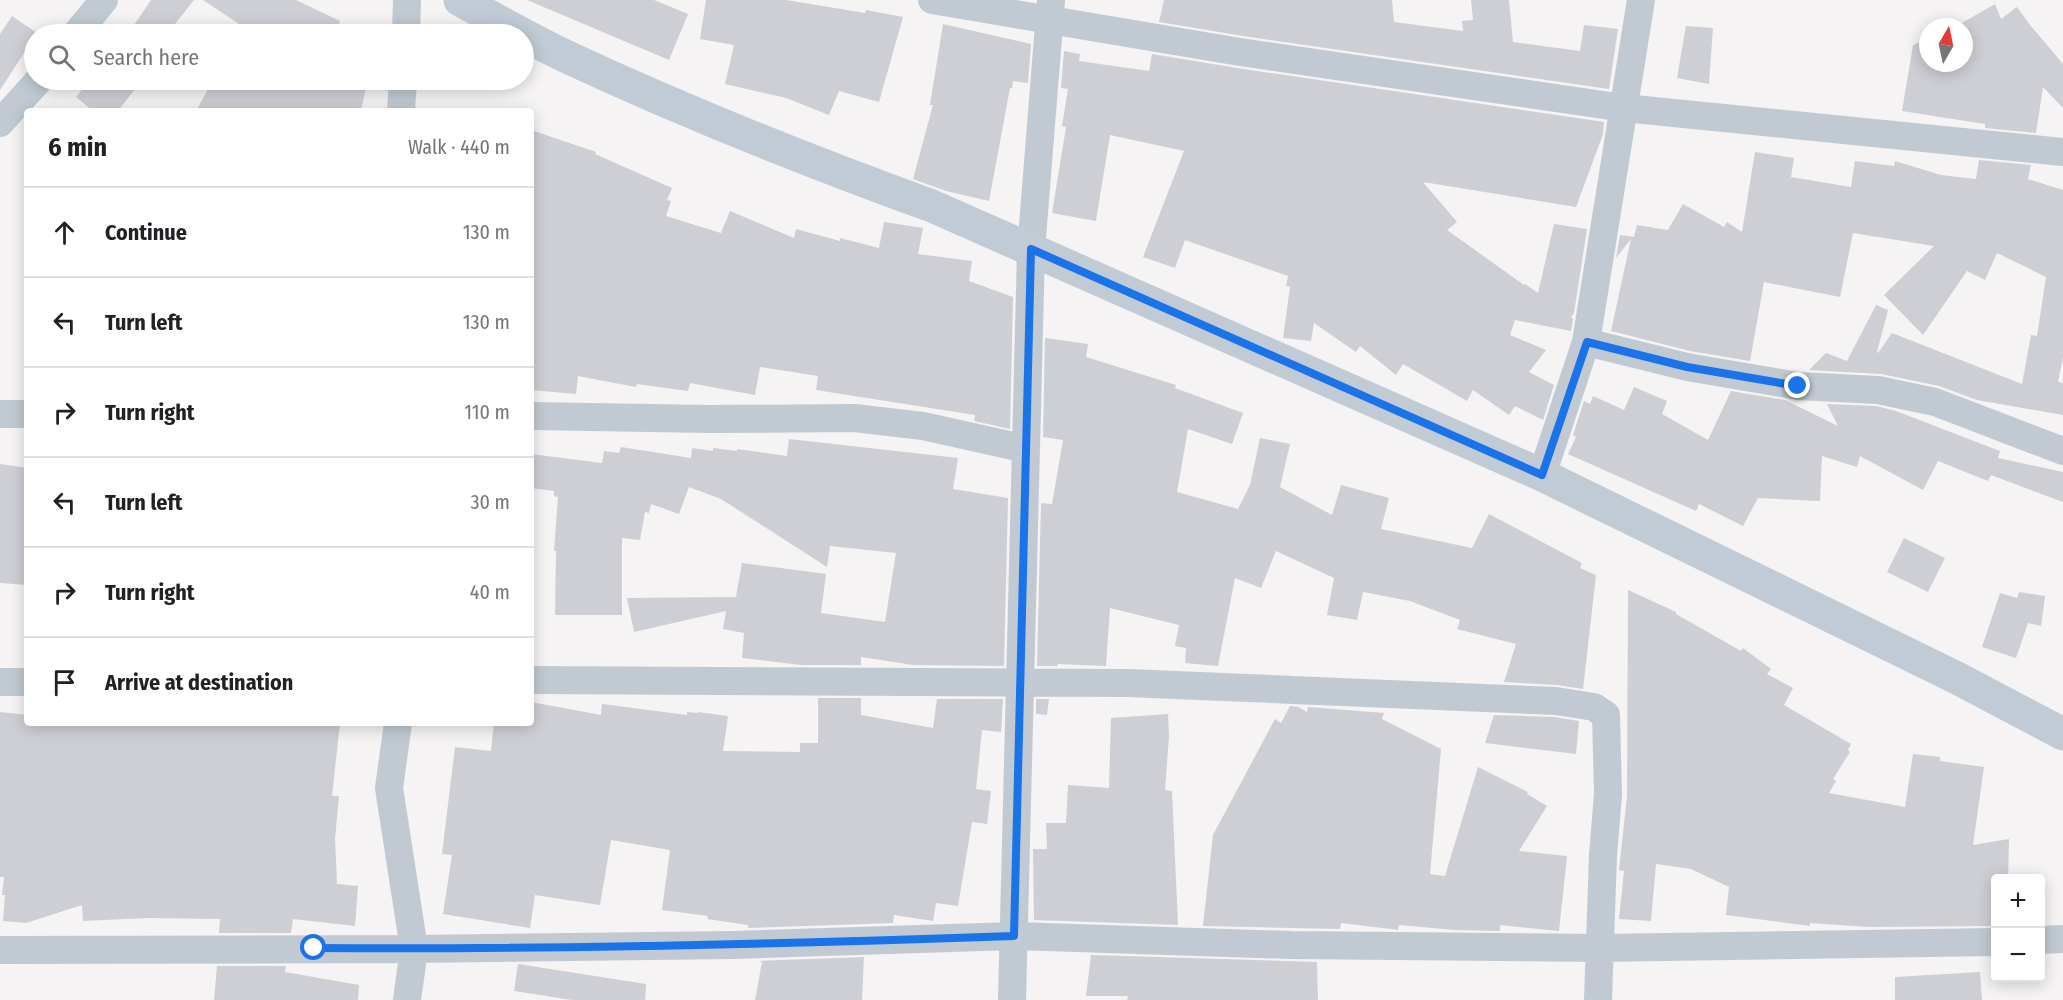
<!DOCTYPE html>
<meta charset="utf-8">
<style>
body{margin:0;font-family:"Fira Sans Condensed",sans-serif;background:#f2f2f2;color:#202124}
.controls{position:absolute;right:18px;bottom:18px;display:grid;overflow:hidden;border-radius:6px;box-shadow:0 3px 15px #0003}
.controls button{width:54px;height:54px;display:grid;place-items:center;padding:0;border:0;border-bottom:2px solid #e0e0e0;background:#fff;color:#202124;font:30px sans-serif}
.compass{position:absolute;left:1919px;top:18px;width:54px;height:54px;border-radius:50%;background:#fff;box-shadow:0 3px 15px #0003;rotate:9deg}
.stop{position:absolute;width:18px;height:18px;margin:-14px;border:4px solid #1a73e8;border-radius:50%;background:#fff}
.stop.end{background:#1a73e8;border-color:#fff;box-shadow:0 2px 6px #0008}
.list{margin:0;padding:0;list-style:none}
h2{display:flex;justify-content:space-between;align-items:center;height:78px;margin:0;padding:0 24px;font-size:26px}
h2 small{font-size:20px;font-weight:400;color:#757577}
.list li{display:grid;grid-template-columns:39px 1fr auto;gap:18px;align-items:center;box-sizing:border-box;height:90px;padding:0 24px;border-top:2px solid #e0e0e0}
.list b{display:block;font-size:22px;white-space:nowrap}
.list em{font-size:20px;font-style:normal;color:#757577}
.icon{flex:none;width:33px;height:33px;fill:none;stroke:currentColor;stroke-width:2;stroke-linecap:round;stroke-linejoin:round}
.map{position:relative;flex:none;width:2063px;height:1000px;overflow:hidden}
.search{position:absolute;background:#fff;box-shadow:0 3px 15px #0003;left:24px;top:24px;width:510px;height:66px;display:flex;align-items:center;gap:15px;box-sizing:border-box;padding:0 21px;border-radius:33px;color:#757577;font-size:22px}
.panel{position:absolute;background:#fff;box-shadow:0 3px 15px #0003;left:24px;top:108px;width:510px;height:618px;border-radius:6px}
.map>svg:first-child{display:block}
.building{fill:#cdcfd5}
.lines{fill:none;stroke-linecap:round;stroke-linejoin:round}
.street{stroke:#c1cad2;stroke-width:28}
.secondary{stroke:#c1cbd6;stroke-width:33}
.route{stroke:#1a73e8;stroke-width:8}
</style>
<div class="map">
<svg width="2063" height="1000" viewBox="0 0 2063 1000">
<rect width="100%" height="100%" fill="#f5f3f3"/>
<path class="building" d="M 151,0 L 194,0 L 167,34 L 128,34 Z
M 203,0 L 296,0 L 340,21 L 337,28 L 354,34 L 238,34 L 242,26 Z
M 527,0 L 654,0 L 688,14 L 669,60 Z
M 706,0 L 786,0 L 865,13 L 866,10 L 903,17 L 879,102 L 839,91 L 829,115 L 786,98 L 725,84 L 734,45 L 700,39 Z
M 1164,0 L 1392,0 L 1394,22 L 1463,31 L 1462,21 L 1473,20 L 1471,0 L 1509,0 L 1513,42 L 1580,51 L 1584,25 L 1618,29 L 1609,89 L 1243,36 L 1159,22 Z
M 1995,4 L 2001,19 L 2017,7 L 2030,25 L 2063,64 L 2063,108 L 2043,87 L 2036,133 L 1985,128 L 1985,124 L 1902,111 L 1913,45 L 1928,39 L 1928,63 L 1964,63 L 1964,27 L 1955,27 Z
M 12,16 L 37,33 L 0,90 L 0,34 Z
M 943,24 L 1031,44 L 1028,83 L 1013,81 L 1012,88 L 1010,88 L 989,201 L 946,191 L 913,179 L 933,105 L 930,105 Z
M 1686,26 L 1713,28 L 1709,84 L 1677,78 Z
M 1064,51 L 1080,54 L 1079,61 L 1149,71 L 1152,54 L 1237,68 L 1604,122 L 1603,134 L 1576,207 L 1423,182 L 1457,222 L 1447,230 L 1524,285 L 1525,284 L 1538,293 L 1554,224 L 1587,229 L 1574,313 L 1571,317 L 1573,319 L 1571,331 L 1515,320 L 1510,335 L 1546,350 L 1529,372 L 1554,385 L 1543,420 L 1515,406 L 1509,415 L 1473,390 L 1467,401 L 1403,364 L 1396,375 L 1360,346 L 1356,352 L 1314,323 L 1311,341 L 1283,338 L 1290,287 L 1286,286 L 1288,276 L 1185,240 L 1175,268 L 1143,257 L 1184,151 L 1110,135 L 1096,221 L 1052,213 L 1066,127 L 1062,126 L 1068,89 L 1061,88 Z
M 90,80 L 142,80 L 118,111 L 93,111 L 76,97 Z
M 213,80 L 381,80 L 381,84 L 367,82 L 361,111 L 196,111 Z
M 531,130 L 596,152 L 595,154 L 672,188 L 667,200 L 671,201 L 666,216 L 721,233 L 730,211 L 794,238 L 796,229 L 840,241 L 840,238 L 879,248 L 884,222 L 923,228 L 918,254 L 972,261 L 969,281 L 1013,297 L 1010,429 L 974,421 L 975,415 L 816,390 L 818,376 L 760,367 L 755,395 L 690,383 L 688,391 L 637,384 L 636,387 L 578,376 L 576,394 L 531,390 Z
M 1755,152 L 1794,158 L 1791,177 L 1851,187 L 1855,161 L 1894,166 L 1895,161 L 1941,175 L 1976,179 L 1979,160 L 2031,165 L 2028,179 L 2063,190 L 2063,357 L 2058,382 L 2063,383 L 2063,415 L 1977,400 L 1939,386 L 1881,374 L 1809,370 L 1826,353 L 1847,361 L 1876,305 L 1888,310 L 1877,352 L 1878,353 L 1892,333 L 2022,384 L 2031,335 L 2037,336 L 2046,277 L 1997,253 L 1985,280 L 1967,271 L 1923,335 L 1884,295 L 1934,246 L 1853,233 L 1840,297 L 1764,282 L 1750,361 L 1690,351 L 1611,331 L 1631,239 L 1616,258 L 1620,235 L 1634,237 L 1637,225 L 1668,230 L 1683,204 L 1724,227 L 1727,222 L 1742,232 Z
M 1045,338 L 1088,344 L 1086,357 L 1176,385 L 1175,388 L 1243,413 L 1232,444 L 1188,429 L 1177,492 L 1238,509 L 1250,485 L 1260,438 L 1290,444 L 1280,487 L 1332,515 L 1341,485 L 1389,498 L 1381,529 L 1472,548 L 1489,514 L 1582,563 L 1580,568 L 1596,575 L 1583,689 L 1557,685 L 1504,682 L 1516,644 L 1457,629 L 1460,620 L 1410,601 L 1363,592 L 1357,620 L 1327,615 L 1334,578 L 1276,551 L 1261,588 L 1235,578 L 1218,666 L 1185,663 L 1186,648 L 1175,646 L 1179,625 L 1110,608 L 1106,666 L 1058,664 L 1057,666 L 1037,666 L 1041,503 L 1052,504 L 1063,440 L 1043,437 Z
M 1634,387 L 1667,401 L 1662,414 L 1708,440 L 1731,391 L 1785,400 L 1838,426 L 1827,404 L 1876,406 L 1896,411 L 2000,451 L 1998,458 L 2063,472 L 2063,502 L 1991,475 L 1988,481 L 1938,461 L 1923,490 L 1860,456 L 1857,467 L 1822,456 L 1820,501 L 1758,498 L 1743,526 L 1699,504 L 1696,511 L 1568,454 L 1576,437 L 1573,435 L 1584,401 L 1590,404 L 1593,396 L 1624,410 Z
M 789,439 L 958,458 L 953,489 L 1008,498 L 1004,666 L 913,665 L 861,657 L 861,665 L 801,665 L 742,658 L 744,633 L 723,629 L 726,611 L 634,632 L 627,598 L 736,597 L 742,563 L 826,574 L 821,613 L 885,622 L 896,553 L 830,546 L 827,567 L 721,499 L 689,487 L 679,514 L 651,504 L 649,513 L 645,512 L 640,540 L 622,538 L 622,615 L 555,615 L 556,551 L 554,551 L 558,497 L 554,496 L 554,491 L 531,488 L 531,454 L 602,463 L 604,451 L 619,453 L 621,447 L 691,458 L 692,448 L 713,451 L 713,448 L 737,451 L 737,449 L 787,456 Z
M 0,464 L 27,468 L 27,585 L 0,583 Z
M 1904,538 L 1945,558 L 1928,592 L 1887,572 Z
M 1628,590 L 1676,612 L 1676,614 L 1741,651 L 1743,648 L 1771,669 L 1767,674 L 1793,688 L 1784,705 L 1851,744 L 1848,750 L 1850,752 L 1833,779 L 1836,781 L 1829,793 L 1905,807 L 1913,754 L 1940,757 L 1940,761 L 1984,767 L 1973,845 L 2009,839 L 2008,879 L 1995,879 L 1995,926 L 1869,927 L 1810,923 L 1810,926 L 1726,915 L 1729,887 L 1691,869 L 1656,864 L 1651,921 L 1619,919 L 1624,871 L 1619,870 L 1627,796 Z
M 2019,592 L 2045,596 L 2041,626 L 2028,623 L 2016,658 L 1982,647 L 2000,593 L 2017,598 Z
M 818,698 L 861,698 L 861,715 L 933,728 L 937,699 L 1003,699 L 1001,732 L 982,730 L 976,789 L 991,791 L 987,824 L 972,822 L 958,906 L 936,903 L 933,921 L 894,915 L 893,923 L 748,928 L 748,925 L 707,919 L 708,916 L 662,910 L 670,850 L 611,840 L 600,905 L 535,895 L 530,928 L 443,914 L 452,855 L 442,854 L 455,747 L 491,751 L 494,723 L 531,723 L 531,702 L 601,715 L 602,704 L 687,715 L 687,712 L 698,713 L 698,712 L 728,716 L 723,751 L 800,752 L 800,743 L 818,743 Z
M 1036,699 L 1049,699 L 1047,715 L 1036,714 Z
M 1290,706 L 1298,707 L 1307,712 L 1308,707 L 1384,713 L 1382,719 L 1441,749 L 1430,874 L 1445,876 L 1478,767 L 1528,792 L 1527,794 L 1547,806 L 1519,851 L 1567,856 L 1559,931 L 1500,925 L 1500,931 L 1455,930 L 1399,925 L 1398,930 L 1391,929 L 1341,923 L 1340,929 L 1203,926 L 1213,835 L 1275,719 L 1281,723 Z
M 0,712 L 27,715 L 27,723 L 340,723 L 332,796 L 339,796 L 335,839 L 337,884 L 358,886 L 355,926 L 293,919 L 291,933 L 219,933 L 220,919 L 148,918 L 83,921 L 82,905 L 26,923 L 3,921 L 5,895 L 2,895 L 4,877 L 0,877 Z
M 1168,714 L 1169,736 L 1165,790 L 1172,791 L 1178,925 L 1034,920 L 1033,849 L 1047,849 L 1046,823 L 1066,823 L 1068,785 L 1109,788 L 1111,718 Z
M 1494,715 L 1554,717 L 1579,721 L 1576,754 L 1485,743 Z
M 1091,955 L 1317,962 L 1318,1000 L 1127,1000 L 1128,996 L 1086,996 Z
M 864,957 L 862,1000 L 755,1000 L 762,962 L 758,961 Z
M 518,964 L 646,984 L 645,1000 L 572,1000 L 514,991 Z
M 217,966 L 286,966 L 285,972 L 359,985 L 358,1000 L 214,1000 Z
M 1980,972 L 1982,1000 L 1895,1000 L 1895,977 Z"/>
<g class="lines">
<path class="street" d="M 932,0 L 1240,52 L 1624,108 L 2063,152
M 76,34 L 104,0
M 406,34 L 407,0
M 401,111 L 403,80
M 0,123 L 39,80
M 1586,342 L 1687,367 L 1798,386 L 1878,390 L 1935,402 L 2063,451
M 0,414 L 27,414
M 531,416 L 710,419 L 854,418 L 923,426 L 1026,449
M 1542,475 L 1586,342 L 1641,0
M 531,680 L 1128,683 L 1556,701 L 1594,707 L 1606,715 L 1608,794 L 1603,855 L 1598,1000
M 0,682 L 27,682
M 398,723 L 389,788 L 414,949 L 407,1000
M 2040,940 L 2063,939
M 0,950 L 414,949 L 733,945 L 1014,936 L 1291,945 L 1599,948 L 1996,942
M 1012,1000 L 1031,250 L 1051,0"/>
<path class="secondary" d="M 460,0 C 495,19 529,39 565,56 C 685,112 808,161 932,206 L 1542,475 L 1957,678 L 2063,734"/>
</g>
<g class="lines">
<path class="route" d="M 314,948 C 547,950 781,944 1014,936 L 1031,249 L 1542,475 L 1587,342 L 1687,367 L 1798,386"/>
</g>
</svg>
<div class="controls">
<button>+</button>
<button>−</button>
</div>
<svg class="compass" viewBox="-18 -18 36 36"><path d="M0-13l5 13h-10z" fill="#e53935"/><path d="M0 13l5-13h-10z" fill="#757577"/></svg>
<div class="stop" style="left:314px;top:948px"></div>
<div class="stop end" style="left:1798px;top:386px"></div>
<div class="search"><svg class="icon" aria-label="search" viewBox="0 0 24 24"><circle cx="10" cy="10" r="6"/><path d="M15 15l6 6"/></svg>Search here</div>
<section class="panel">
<h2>6 min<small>Walk · 440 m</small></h2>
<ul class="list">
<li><svg class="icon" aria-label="ahead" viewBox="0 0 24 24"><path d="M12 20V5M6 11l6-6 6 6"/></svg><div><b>Continue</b></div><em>130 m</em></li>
<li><svg class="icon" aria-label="left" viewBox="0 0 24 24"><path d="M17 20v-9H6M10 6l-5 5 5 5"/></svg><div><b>Turn left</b></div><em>130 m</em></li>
<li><svg class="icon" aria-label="right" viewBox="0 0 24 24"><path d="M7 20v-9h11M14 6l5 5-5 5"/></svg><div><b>Turn right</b></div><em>110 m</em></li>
<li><svg class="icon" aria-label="left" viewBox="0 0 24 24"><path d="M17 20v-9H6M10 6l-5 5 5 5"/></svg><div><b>Turn left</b></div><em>30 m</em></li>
<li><svg class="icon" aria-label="right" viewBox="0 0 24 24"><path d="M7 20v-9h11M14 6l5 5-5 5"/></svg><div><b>Turn right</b></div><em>40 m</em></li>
<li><svg class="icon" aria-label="arrive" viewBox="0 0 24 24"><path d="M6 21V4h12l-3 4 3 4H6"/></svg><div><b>Arrive at destination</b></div></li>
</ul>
</section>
</div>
